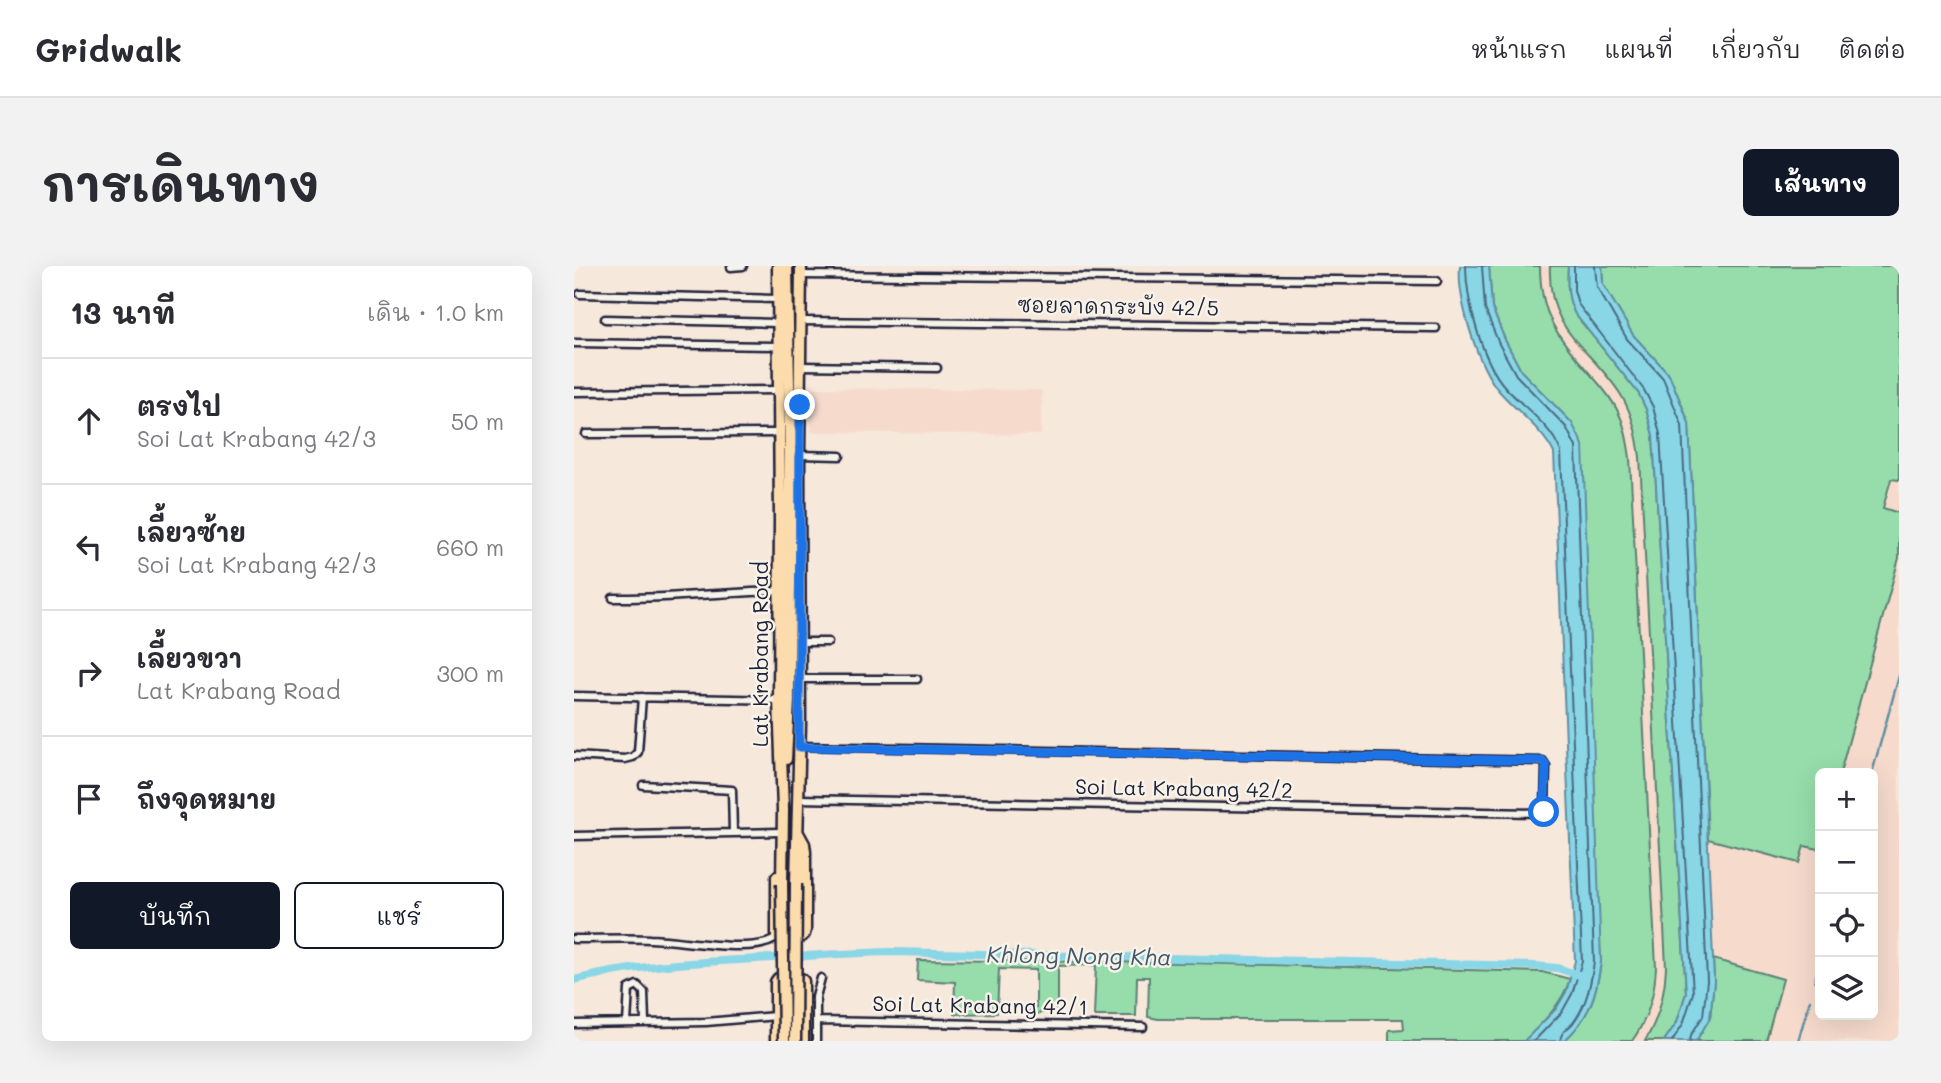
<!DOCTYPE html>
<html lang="th">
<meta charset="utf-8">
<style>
body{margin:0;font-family:Mali,"Playpen Sans Thai",sans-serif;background:#f2f2f3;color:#2b2b33}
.controls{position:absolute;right:21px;bottom:21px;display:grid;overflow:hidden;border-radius:10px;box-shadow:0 7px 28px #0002}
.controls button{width:63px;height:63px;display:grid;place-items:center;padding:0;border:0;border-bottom:2px solid #e1e1e2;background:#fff;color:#2b2b33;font:35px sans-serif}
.stop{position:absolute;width:21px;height:21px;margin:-16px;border:5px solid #1a73e8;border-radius:50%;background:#fff}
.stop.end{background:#1a73e8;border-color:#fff;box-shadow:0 2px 7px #0008}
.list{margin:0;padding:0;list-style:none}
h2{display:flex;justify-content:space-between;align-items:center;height:91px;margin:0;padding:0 28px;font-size:30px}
h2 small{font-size:23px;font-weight:400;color:#7c7c81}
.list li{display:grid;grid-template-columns:46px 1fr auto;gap:21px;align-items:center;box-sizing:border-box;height:126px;padding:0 28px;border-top:2px solid #e1e1e2}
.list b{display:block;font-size:26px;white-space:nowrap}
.list p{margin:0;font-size:23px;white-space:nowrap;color:#7c7c81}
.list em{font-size:23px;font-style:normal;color:#7c7c81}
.actions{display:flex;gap:14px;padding:21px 28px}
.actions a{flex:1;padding:16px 0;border:2px solid #111827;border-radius:10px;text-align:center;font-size:24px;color:#111827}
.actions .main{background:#111827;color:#fff}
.icon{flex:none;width:38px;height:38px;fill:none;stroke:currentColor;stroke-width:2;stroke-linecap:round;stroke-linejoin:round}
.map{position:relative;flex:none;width:1325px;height:775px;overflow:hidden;border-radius:10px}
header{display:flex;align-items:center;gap:42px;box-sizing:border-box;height:98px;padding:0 35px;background:#fff;border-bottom:2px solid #e1e1e2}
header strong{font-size:33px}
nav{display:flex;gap:38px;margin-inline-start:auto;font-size:24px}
.intro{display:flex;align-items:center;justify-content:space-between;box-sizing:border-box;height:168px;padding:0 42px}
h1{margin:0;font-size:49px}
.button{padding:18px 32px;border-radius:10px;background:#111827;color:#fff;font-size:24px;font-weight:700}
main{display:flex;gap:42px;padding:0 42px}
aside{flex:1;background:#fff;border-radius:10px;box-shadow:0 7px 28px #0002}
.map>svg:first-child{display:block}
.built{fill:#f6dbcd;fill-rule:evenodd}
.green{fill:#96ddab;stroke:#5c8073;stroke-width:2}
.water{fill:#89d6e7;stroke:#608ea2;stroke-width:2}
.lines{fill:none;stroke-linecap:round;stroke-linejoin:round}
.shore{stroke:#4b6a80;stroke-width:2}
.stream{stroke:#608ea2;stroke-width:2.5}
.canal{stroke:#89d6e7;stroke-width:8}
.minor-casing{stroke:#22223b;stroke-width:11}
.primary-casing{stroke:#22223b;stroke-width:15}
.minor{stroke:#f7f3e8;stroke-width:6}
.primary{stroke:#fcdcac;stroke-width:10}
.primary-bridge-casing{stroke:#22223b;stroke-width:15;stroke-linecap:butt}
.primary-bridge{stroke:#fcdcac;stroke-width:10}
.route{stroke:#1a73e8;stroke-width:9}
.labels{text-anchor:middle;stroke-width:5;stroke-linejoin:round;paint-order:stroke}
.street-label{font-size:21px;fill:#22223b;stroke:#f7f3e8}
.water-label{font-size:23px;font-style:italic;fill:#41586f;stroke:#f7f3e8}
</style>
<header>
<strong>Gridwalk</strong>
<nav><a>หน้าแรก</a><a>แผนที่</a><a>เกี่ยวกับ</a><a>ติดต่อ</a></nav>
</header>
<div class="intro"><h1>การเดินทาง</h1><a class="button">เส้นทาง</a></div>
<main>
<aside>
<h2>13 นาที<small>เดิน · 1.0 km</small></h2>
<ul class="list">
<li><svg class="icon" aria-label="ahead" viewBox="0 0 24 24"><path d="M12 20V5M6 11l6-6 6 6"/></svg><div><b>ตรงไป</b><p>Soi Lat Krabang 42/3</p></div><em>50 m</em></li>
<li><svg class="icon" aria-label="left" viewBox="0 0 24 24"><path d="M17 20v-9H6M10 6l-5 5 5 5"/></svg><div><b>เลี้ยวซ้าย</b><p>Soi Lat Krabang 42/3</p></div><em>660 m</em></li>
<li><svg class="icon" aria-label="right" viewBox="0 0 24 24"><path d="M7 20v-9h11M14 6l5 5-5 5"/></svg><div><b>เลี้ยวขวา</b><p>Lat Krabang Road</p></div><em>300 m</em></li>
<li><svg class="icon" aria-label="arrive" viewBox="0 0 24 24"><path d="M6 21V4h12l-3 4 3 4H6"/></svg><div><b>ถึงจุดหมาย</b></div></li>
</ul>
<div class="actions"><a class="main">บันทึก</a><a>แชร์</a></div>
</aside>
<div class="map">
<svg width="1325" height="775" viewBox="0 0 1325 775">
<rect width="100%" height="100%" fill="#f7e8dc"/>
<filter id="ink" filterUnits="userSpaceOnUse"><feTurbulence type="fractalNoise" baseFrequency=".0143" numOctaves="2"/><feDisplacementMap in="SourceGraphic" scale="14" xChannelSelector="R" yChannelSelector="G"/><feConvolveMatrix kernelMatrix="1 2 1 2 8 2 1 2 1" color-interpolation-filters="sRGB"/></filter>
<g filter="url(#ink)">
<path class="built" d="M 936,0 L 1325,0 L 1325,775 L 1017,775 L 1025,182 ZM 1246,507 L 1299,507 L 1299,749 L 1246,749 Z
M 238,122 L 468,124 L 467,169 L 237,166 Z"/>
<path class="green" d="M 915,0 L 966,0 C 966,52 986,73 1018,110 C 1029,122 1040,135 1046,150 C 1052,163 1054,178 1056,192 L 1082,701 C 1081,727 1074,753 1058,775 L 990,775 C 1016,751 1022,730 1027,696 L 998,157 L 947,105 L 931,74 L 918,42 Z
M 976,0 L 994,0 C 993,17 993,33 1001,48 L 1065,128 L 1072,143 L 1079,169 L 1112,727 L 1103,756 L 1090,775 L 1071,775 C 1085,752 1091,727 1092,701 L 1066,191 C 1063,169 1059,149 1047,129 C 1017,81 973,68 976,0 Z
M 1028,0 L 1325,0 L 1325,214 L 1317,213 L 1309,242 L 1325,247 L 1325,292 L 1266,507 L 1246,507 L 1246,578 L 1245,583 L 1230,580 L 1225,597 L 1134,573 L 1115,157 L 1095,108 L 1059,69 L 1029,18 Z
M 1139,693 L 1209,713 L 1192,775 L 1122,775 L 1136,752 L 1140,715 Z
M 344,694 L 616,697 L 968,706 L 996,713 C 987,740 969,756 950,775 L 815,775 L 815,764 L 830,763 L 829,753 L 584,753 L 574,751 L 575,711 L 563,711 L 562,750 L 520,750 L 522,699 L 484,700 L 484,743 L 454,750 L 449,748 L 462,742 L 462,704 L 425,703 L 423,747 L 380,748 L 381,716 L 343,714 Z"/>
<path class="water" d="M 886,0 L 915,0 L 918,42 L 931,74 L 947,105 L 998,157 L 1009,179 L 1027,696 C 1022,730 1016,751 990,775 L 950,775 L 982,743 L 992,726 L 1001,695 L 980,187 C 968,163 944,146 926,126 C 904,102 883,33 886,0 Z
M 994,0 L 1028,0 L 1029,18 L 1059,69 L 1095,108 L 1115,157 L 1140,715 L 1136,752 L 1122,775 L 1090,775 L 1103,756 L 1112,727 L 1079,169 L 1072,143 L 1065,128 L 1001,48 C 993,33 993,17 994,0 Z"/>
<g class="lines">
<path class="shore" d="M 892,0 C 892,35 908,95 931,121 C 950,142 977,159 987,186 L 1008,695 L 998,728 L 988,746 L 960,775
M 908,0 L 911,43 L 925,78 L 942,109 L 992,161 L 1002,181 L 1020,696 C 1017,717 1013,739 999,757 C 993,764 987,765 986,775
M 1000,0 L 1000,24 L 1004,38 L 1070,124 L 1079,141 L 1086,168 L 1119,727 L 1109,758 L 1098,775
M 1021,0 L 1023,21 L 1053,73 L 1089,112 L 1108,159 L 1133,715 L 1129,750 L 1117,769 L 1116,775"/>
<path class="stream" d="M 1298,507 L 1325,410
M 1241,715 L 1246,695
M 1224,775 L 1236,734"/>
<path class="canal" d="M 0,714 C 54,700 111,697 166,694 C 217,691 267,687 318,686 L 960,700 L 983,702 L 1005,709"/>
<g class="minor-casing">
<path id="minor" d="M 157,1 L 169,0
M 227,9 L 863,15
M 6,28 L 204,33
M 31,53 L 204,57
M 226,55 L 862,62
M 0,77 L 204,80
M 226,100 L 363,102
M 0,126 L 204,124
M 12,168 L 204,167
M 225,189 L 266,190
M 39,332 C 94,333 150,326 206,325
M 226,376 L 254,376
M 226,413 L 343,413
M 0,430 L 205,434
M 0,490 L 51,493 L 59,491 L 64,486 L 68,431
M 69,519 L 158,524 L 159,567
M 224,533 L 966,547 L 971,543 L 972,500 L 969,495 L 225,480
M 0,570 L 209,566
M 0,673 C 25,673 51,672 76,673 C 103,673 185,690 203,671
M 243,755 L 569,761
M 53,757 L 55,723 L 63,719 L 70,726 L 71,756
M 0,758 L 132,756 L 202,750
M 242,775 L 242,731 L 247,712"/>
</g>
<g class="primary-casing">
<path id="primary" d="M 204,0 L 206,253 L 205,434 L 209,544 L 208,618
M 212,493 L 215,435 L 216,179 L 213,0
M 203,611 L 203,671 L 226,671 L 230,668 L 231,664 L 231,586 L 230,578 L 224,567
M 222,618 L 226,458 L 225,189 L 227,0
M 202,775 L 202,716 L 204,713 L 227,713 L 229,715 L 229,775"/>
</g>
<use href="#minor" class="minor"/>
<use href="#primary" class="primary"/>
<g class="primary-bridge-casing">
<path id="primary-bridge" d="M 208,618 L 210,775
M 221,775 L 222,618"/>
</g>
<use href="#primary-bridge" class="primary-bridge"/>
</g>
</g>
<g class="lines" filter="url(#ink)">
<path class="route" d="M 226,139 L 225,481 L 969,495 L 972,500 L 970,546"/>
</g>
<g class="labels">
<g class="street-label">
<text transform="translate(544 41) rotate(1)" y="7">ซอยลาดกระบัง 42/5</text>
<text transform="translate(187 388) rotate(-90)" y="7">Lat Krabang Road</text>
<text transform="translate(610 523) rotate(1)" y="7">Soi Lat Krabang 42/2</text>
<text transform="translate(406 740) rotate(1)" y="7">Soi Lat Krabang 42/1</text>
</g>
<g class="water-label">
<text transform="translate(505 690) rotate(1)" y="8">Khlong Nong Kha</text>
</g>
</g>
</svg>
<div class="controls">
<button>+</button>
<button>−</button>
<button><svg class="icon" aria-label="locate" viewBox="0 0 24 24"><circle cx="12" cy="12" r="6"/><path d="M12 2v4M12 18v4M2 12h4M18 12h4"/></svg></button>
<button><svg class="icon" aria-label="layers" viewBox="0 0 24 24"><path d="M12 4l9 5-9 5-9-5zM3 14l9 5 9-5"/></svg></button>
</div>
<div class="stop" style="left:970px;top:546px"></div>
<div class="stop end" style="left:226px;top:139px"></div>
</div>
</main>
